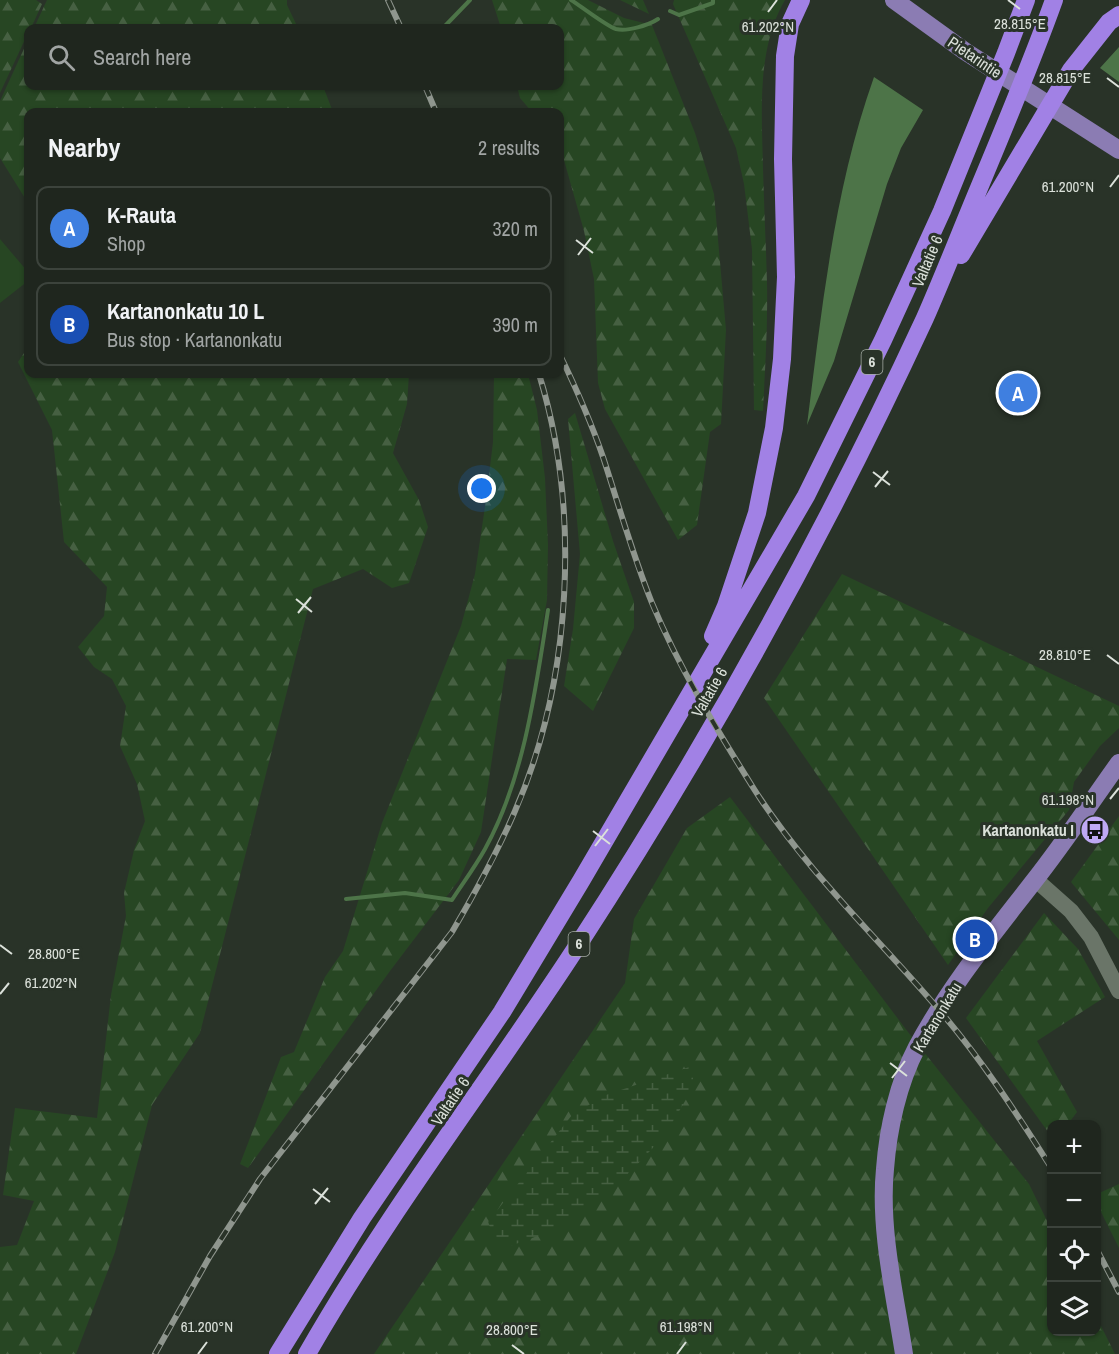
<!DOCTYPE html>
<meta charset="utf-8">
<style>
body{margin:0;font-family:"Archivo Narrow",sans-serif;background:#2c322b;color:#f1f3f6}
.controls{position:absolute;right:18px;bottom:18px;display:grid;overflow:hidden;border-radius:12px;box-shadow:0 2px 4px #0004}
.controls button{width:54px;height:54px;display:grid;place-items:center;padding:0;border:0;border-bottom:2px solid #3c433c;background:#1f261e;color:#f1f3f6;font:30px sans-serif}
.you{position:absolute;left:482px;top:489px;width:21px;height:21px;margin:-15px;border:4px solid #fff;border-radius:50%;background:#1a73e8;box-shadow:0 0 0 9px #1a73e833}
.badge{display:grid;place-items:center;width:39px;height:39px;border-radius:50%;background:#bfa9f4;color:#fff;font-size:20px;font-weight:700}
.pin{position:absolute;translate:-50% -50%;border:3px solid #fff;box-shadow:0 2px 6px #0006}
.list{margin:0;padding:0;list-style:none}
h2{display:flex;justify-content:space-between;align-items:center;height:78px;margin:0;padding:0 24px;font-size:26px}
h2 small{font-size:20px;font-weight:400;color:#a1a5a4}
.list li{display:grid;grid-template-columns:39px 1fr auto;gap:18px;align-items:center;box-sizing:border-box;height:84px;margin:0 12px 12px;padding:0 12px;border:2px solid #3c433c;border-radius:12px}
.list b{display:block;font-size:22px;white-space:nowrap}
.list p{margin:0;font-size:20px;white-space:nowrap;color:#a1a5a4}
.list em{font-size:20px;font-style:normal;color:#a1a5a4}
.icon{flex:none;width:33px;height:33px;fill:none;stroke:currentColor;stroke-width:2;stroke-linecap:round;stroke-linejoin:round}
.map{position:relative;flex:none;width:1119px;height:1354px;overflow:hidden}
.search{position:absolute;background:#1f261e;box-shadow:0 2px 4px #0004;left:24px;top:24px;width:540px;height:66px;display:flex;align-items:center;gap:15px;box-sizing:border-box;padding:0 21px;border-radius:12px;color:#a1a5a4;font-size:22px}
.panel{position:absolute;background:#1f261e;box-shadow:0 2px 4px #0004;left:24px;top:108px;width:540px;height:270px;border-radius:12px}
.map>svg:first-child{display:block}
.grass{fill:#274623}
.forest{fill:url(#forest-firs)}
.wetland{fill:url(#wetland-marsh)}
.water{fill:#4d7448}
.lines{fill:none;stroke-linecap:round;stroke-linejoin:round}
.stream{stroke:#4d7448;stroke-width:4}
.minor{stroke:#6a7568;stroke-width:16}
.major{stroke:#8b7cb3;stroke-width:18}
.highway{stroke:#a181e5;stroke-width:18}
.rail-casing{stroke:#8f968e;stroke-width:6}
.rail{stroke:#293328;stroke-width:4;stroke-dasharray:11;stroke-linecap:butt}
.ticks{fill:none;stroke:#dbe1da;stroke-width:2}
.labels{text-anchor:middle;stroke-width:6;stroke-linejoin:round;paint-order:stroke}
.shield{fill:#293328;stroke:#a6ada5;stroke-width:1.5}
.shield-label{font-size:15px;font-weight:bold;fill:#dbe1da}
.street-label{font-size:16px;fill:#dbe1da;stroke:#293328}
.poi-label{font-size:16px;font-weight:bold;fill:#dbe1da;stroke:#293328;text-anchor:end}
.ticks-label{font-size:15px;text-anchor:middle;fill:#dbe1da;stroke:#293328;stroke-width:6;stroke-linejoin:round;paint-order:stroke}
</style>
<div class="map">
<svg width="1119" height="1354" viewBox="0 0 1119 1354">
<defs>
<pattern id="forest-firs" width="22" height="20" patternUnits="userSpaceOnUse" patternTransform="scale(1.5)"><rect width="22" height="20" fill="#274623"/><path d="M5 1l3.5 6h-7zM16 11l3.5 6h-7z" fill="#466042"/></pattern>
<pattern id="wetland-marsh" width="20" height="14" patternUnits="userSpaceOnUse" patternTransform="scale(1.5)"><rect width="20" height="14" fill="#274623"/><path d="M1 5h8M5 5V1M11 12h8M15 12V8" fill="none" stroke="#466042"/></pattern>
</defs>
<rect width="100%" height="100%" fill="#293328"/>
<path class="grass" d="M 0,239 L 28,272 L 28,281 L 0,303 Z"/>
<path class="forest" d="M 0,0 L 36,0 L 42,4 L 31,28 L 28,28 L 28,33 L 0,93 Z
M 47,0 L 287,0 L 287,5 L 298,28 L 34,28 Z
M 492,0 L 588,0 L 624,18 L 652,25 L 695,133 L 714,194 L 726,330 L 721,424 L 710,432 L 697,525 L 678,540 L 605,409 L 598,383 L 594,279 L 584,231 L 560,146 L 560,112 L 532,112 L 520,98 L 517,86 L 560,86 L 560,28 L 501,28 Z
M 620,0 L 643,0 L 649,14 Z
M 674,0 L 785,0 C 756,50 762,114 763,169 C 764,207 766,245 767,283 C 768,326 765,368 763,411 L 754,410 L 752,249 L 744,184 L 736,148 L 673,4 Z
M 28,40 L 28,86 L 323,86 L 333,112 L 28,112 L 28,203 L 0,158 L 0,101 Z
M 28,347 L 28,374 L 409,374 L 407,404 L 393,453 L 419,500 L 428,527 L 409,583 L 392,588 L 363,569 L 313,589 L 200,1033 L 152,1105 L 115,1252 L 76,1354 L 0,1354 L 0,1247 L 17,1245 L 34,1201 L 3,1195 L 15,1108 L 97,1118 L 111,995 L 126,916 L 124,893 L 134,850 L 145,821 L 137,784 L 120,746 L 126,706 L 112,679 L 94,667 L 78,647 L 104,616 L 107,587 L 64,542 L 52,430 L 18,362 Z
M 494,374 L 528,374 L 537,410 L 545,478 L 548,545 L 547,600 L 536,660 L 507,659 L 481,832 L 459,880 L 390,971 L 248,1168 L 240,1164 L 281,1057 L 294,1052 L 325,977 L 343,951 L 382,823 L 461,626 L 475,574 L 486,500 L 493,442 Z
M 575,413 L 613,541 L 634,602 L 634,628 L 593,711 L 564,686 L 573,629 L 580,554 L 568,419 Z
M 842,574 L 1119,706 L 1119,728 L 1100,746 L 1074,782 L 1069,810 L 988,908 L 948,965 L 764,698 Z
M 730,797 L 908,1032 L 1029,1184 L 1051,1229 L 1052,1332 L 1096,1332 L 1097,1318 L 1115,1354 L 374,1354 L 625,983 L 634,919 L 687,828 Z
M 1119,816 L 1119,940 L 1071,882 Z
M 1044,913 L 1078,949 L 1105,997 L 1037,1041 L 1077,1112 L 1068,1124 L 1052,1124 L 1051,1136 L 966,1018 Z
M 1119,1184 L 1119,1248 L 1097,1204 L 1097,1194 Z"/>
<path class="wetland" d="M 695,1065 L 691,1091 L 665,1135 L 631,1171 L 589,1209 L 543,1234 L 499,1250 L 488,1222 L 572,1115 L 606,1095 Z"/>
<path class="water" d="M 1119,47 L 1119,82 L 1100,68 Z
M 874,77 L 923,110 L 901,148 L 887,184 L 834,361 L 807,425 C 822,308 834,189 874,77 Z"/>
<g class="lines">
<path class="stream" d="M 571,0 C 581,6 606,26 616,29 C 627,32 649,25 658,19
M 670,11 L 679,15 L 713,3 L 713,0
M 443,28 L 470,0
M 346,899 L 405,893 L 452,900 C 463,883 475,867 485,849 C 524,779 536,688 548,610"/>
<path class="minor" d="M 1035,879 L 1071,911 L 1091,937 L 1119,991"/>
<path class="major" d="M 894,0 L 966,52 L 1119,150
M 904,1354 C 895,1295 879,1229 885,1169 C 888,1129 898,1083 917,1047 C 949,987 993,934 1034,881 C 1064,843 1091,802 1119,763"/>
<path class="highway" d="M 961,255 L 1071,70 L 1109,22 L 1119,15
M 713,636 L 726,606 L 757,513 L 774,428 L 782,359 L 786,277 L 783,159 L 785,56 L 790,24 L 801,0
M 278,1354 L 362,1218 L 502,1012 L 581,881 L 806,496 L 883,340 L 942,211 L 1006,53 L 1026,0
M 307,1354 C 388,1212 489,1082 578,945 C 708,745 825,534 925,318 C 944,275 961,231 979,188 C 1005,126 1031,64 1054,0"/>
<g class="rail-casing">
<path id="rail" d="M 388,0 L 401,28
M 425,86 L 436,112
M 560,355 C 576,388 591,422 603,457 C 619,506 633,556 652,603 C 679,668 717,730 754,789 C 806,871 878,938 940,1011 C 982,1060 1017,1114 1052,1169
M 1096,1248 L 1119,1292
M 155,1354 L 210,1256 L 260,1179 L 452,932 C 475,893 497,853 515,811 C 572,680 581,510 539,374"/>
</g>
<use href="#rail" class="rail"/>
</g>
<path class="ticks" d="M 1008,0 L 1020,9M 768,12 L 777,0M 1107,78 L 1119,87M 1110,187 L 1119,175M 576,240 L 593,253M 578,255 L 591,238M 873,472 L 890,485M 875,487 L 888,471M 296,599 L 312,612M 298,613 L 311,597M 1107,655 L 1119,664M 1110,799 L 1119,788M 593,831 L 610,844M 595,846 L 608,829M 0,945 L 12,954M 0,994 L 9,983M 890,1063 L 907,1076M 892,1078 L 905,1061M 313,1189 L 330,1202M 315,1204 L 328,1188M 512,1345 L 524,1354M 198,1354 L 207,1342M 677,1354 L 686,1342"/>
<defs>
<g id="bus-disc" transform="scale(1.5)"><circle r="9.5" fill="#bfa9f4" stroke="#293328"/><path d="M-5-6H5V4H4V6H2V4H-2V6H-4V4H-5ZM-3.5-4V0h7V-4ZM-3.5 1.2v1.5H-2V1.2ZM2 1.2v1.5H3.5V1.2Z" fill="#111"/></g>
</defs>
<g fill-rule="evenodd">
<use href="#bus-disc" x="1095" y="830"/>
</g>
<g class="labels">
<g class="shield">
<rect x="861.5" y="350" width="21" height="24" rx="4.5"/>
<rect x="568.5" y="932" width="21" height="24" rx="4.5"/>
</g>
<g class="shield-label">
<text x="872" y="367">6</text>
<text x="579" y="949">6</text>
</g>
<g class="street-label">
<text transform="translate(975 57) rotate(34)" y="6">Pietarintie</text>
<text transform="translate(927 261) rotate(-67)" y="6">Valtatie 6</text>
<text transform="translate(709 692) rotate(-60)" y="6">Valtatie 6</text>
<text transform="translate(937 1017) rotate(-59)" y="6">Kartanonkatu</text>
<text transform="translate(450 1101) rotate(-56)" y="6">Valtatie 6</text>
</g>
<g class="poi-label">
<text x="1074" y="836">Kartanonkatu I</text>
</g>
</g>
<g class="ticks-label">
<text x="1020" y="29">28.815°E</text>
<text x="768" y="32">61.202°N</text>
<text x="1065" y="83">28.815°E</text>
<text x="1068" y="192">61.200°N</text>
<text x="1065" y="660">28.810°E</text>
<text x="1068" y="805">61.198°N</text>
<text x="54" y="959">28.800°E</text>
<text x="51" y="988">61.202°N</text>
<text x="207" y="1332">61.200°N</text>
<text x="686" y="1332">61.198°N</text>
<text x="512" y="1335">28.800°E</text>
</g>
</svg>
<div class="controls">
<button>+</button>
<button>−</button>
<button><svg class="icon" aria-label="locate" viewBox="0 0 24 24"><circle cx="12" cy="12" r="6"/><path d="M12 2v4M12 18v4M2 12h4M18 12h4"/></svg></button>
<button><svg class="icon" aria-label="layers" viewBox="0 0 24 24"><path d="M12 4l9 5-9 5-9-5zM3 14l9 5 9-5"/></svg></button>
</div>
<div class="you"></div>
<div class="pin badge" style="left:1018px;top:393px;background:#3f7fe0">A</div>
<div class="pin badge" style="left:975px;top:939px;background:#1a4fb4">B</div>
<div class="search"><svg class="icon" aria-label="search" viewBox="0 0 24 24"><circle cx="10" cy="10" r="6"/><path d="M15 15l6 6"/></svg>Search here</div>
<section class="panel">
<h2>Nearby<small>2 results</small></h2>
<ul class="list">
<li><span class="badge" style="background:#3f7fe0">A</span><div><b>K-Rauta</b><p>Shop</p></div><em>320 m</em></li>
<li><span class="badge" style="background:#1a4fb4">B</span><div><b>Kartanonkatu 10 L</b><p>Bus stop · Kartanonkatu</p></div><em>390 m</em></li>
</ul>
</section>
</div>
